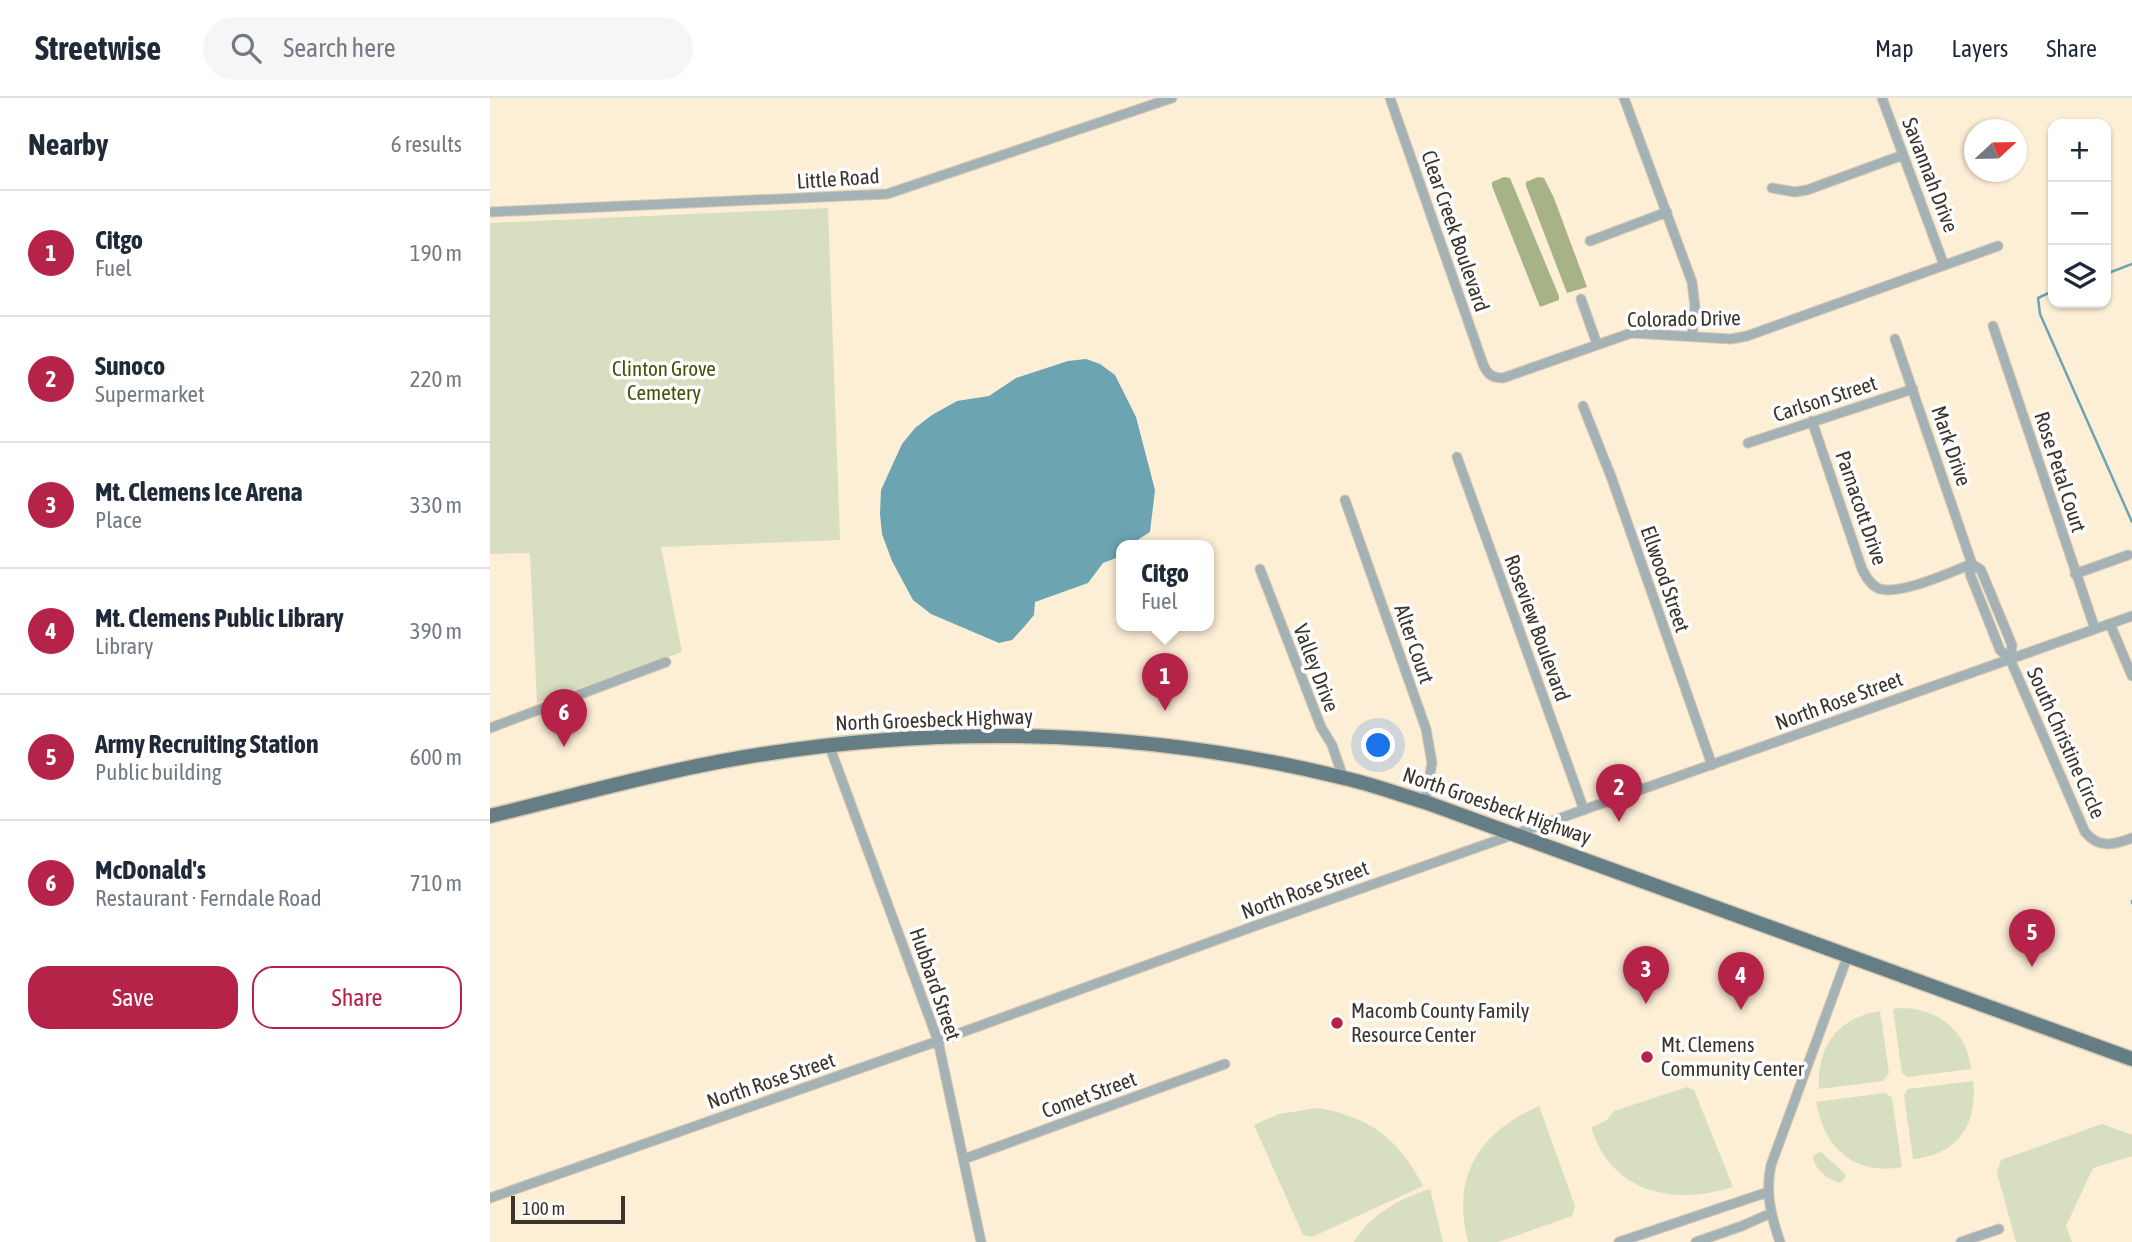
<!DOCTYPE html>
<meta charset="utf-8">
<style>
body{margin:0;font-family:"Asap Condensed",sans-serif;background:#f6f6f7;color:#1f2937}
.controls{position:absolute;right:21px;top:21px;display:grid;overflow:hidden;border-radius:14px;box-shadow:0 2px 5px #0004}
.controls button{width:63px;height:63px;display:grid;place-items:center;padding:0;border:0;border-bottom:2px solid #e0e1e3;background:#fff;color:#1f2937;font:35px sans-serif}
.compass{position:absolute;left:1474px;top:21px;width:63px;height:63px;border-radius:50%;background:#fff;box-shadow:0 2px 5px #0004;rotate:68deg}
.scale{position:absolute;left:21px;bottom:18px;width:114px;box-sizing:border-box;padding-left:7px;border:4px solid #3a342b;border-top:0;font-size:19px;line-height:24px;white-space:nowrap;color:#3a342b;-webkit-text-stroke:5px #fdfdfd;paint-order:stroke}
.you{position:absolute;left:889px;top:648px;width:24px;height:24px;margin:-18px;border:5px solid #fff;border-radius:50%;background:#1a73e8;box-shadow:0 0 0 10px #1a73e833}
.badge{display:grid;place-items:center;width:46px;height:46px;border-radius:50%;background:#b52348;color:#fff;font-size:23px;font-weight:700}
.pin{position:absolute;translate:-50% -58px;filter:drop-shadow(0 2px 4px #0008)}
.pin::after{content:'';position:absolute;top:37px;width:24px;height:21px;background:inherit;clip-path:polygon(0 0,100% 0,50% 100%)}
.popup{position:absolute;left:626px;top:442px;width:98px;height:91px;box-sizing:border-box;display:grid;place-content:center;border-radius:14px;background:#fff;filter:drop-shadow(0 2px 5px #0005);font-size:23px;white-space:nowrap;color:#747a83}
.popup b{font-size:26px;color:#1f2937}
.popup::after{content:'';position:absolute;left:50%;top:100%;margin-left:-14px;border:14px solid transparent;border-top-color:#fff}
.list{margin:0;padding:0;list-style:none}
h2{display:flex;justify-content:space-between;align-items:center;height:91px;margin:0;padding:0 28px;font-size:30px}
h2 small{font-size:23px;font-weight:400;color:#747a83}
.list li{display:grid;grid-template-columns:46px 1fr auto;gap:21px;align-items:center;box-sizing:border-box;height:126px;padding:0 28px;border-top:2px solid #e0e1e3}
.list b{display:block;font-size:26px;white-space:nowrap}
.list p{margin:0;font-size:23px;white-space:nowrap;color:#747a83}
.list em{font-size:23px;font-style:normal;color:#747a83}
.actions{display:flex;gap:14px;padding:21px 28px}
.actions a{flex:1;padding:16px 0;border:2px solid #b52348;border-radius:21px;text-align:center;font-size:24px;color:#b52348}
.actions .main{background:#b52348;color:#fff}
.icon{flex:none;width:38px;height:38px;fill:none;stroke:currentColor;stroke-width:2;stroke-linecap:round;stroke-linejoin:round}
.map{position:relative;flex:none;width:1642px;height:1144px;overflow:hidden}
header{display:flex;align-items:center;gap:42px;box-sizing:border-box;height:98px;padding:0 35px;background:#fff;border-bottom:2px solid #e0e1e3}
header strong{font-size:33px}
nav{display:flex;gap:38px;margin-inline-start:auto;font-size:24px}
.search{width:490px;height:63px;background:#f6f6f7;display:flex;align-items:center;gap:18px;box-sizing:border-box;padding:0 24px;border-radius:38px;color:#747a83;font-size:26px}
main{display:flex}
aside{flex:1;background:#fff}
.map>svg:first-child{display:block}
.green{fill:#d7dfc0}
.forest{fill:#a8b287}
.water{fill:#6da4b2}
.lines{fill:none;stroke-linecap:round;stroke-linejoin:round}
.stream{stroke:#6da4b2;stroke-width:2.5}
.street-casing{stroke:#d6c9b4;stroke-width:11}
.primary-casing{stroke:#d6c9b4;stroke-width:17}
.street{stroke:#a4b2b6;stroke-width:9}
.primary{stroke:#657d84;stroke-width:14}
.poi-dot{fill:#b52348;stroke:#fdfdfd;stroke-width:2.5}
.labels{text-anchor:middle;stroke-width:7;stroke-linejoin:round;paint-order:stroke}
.street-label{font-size:21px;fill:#3a342b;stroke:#fdfdfd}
.park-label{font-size:21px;fill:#455008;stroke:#fdfdfd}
.poi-label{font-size:21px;fill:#3a342b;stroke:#fdfdfd;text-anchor:start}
</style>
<header>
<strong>Streetwise</strong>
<div class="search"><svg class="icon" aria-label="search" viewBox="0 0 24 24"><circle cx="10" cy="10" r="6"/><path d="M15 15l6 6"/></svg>Search here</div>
<nav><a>Map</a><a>Layers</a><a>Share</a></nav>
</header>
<main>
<aside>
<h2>Nearby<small>6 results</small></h2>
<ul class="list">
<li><span class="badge">1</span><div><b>Citgo</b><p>Fuel</p></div><em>190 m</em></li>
<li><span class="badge">2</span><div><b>Sunoco</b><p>Supermarket</p></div><em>220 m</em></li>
<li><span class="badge">3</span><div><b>Mt. Clemens Ice Arena</b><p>Place</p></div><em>330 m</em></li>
<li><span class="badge">4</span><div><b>Mt. Clemens Public Library</b><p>Library</p></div><em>390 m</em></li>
<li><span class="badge">5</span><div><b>Army Recruiting Station</b><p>Public building</p></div><em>600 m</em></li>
<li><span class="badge">6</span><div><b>McDonald's</b><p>Restaurant · Ferndale Road</p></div><em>710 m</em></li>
</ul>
<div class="actions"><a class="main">Save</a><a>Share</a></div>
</aside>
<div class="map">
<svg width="1642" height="1144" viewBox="0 0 1642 1144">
<rect width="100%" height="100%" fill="#fdeed6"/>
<path class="green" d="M 338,110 L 350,442 L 171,449 L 192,554 L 47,605 L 40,455 L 0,456 L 0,125 Z
M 1412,910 C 1450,911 1477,934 1481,971 L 1417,979 L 1412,975 L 1403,911 Z
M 1390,913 L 1399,975 L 1393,983 L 1329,991 C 1327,948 1347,920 1390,913 Z
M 1483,983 C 1488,1026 1468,1057 1423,1061 L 1414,997 L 1418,991 Z
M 1197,989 L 1204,992 L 1243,1089 C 1183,1108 1121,1095 1101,1029 L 1116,1023 L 1124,1013 Z
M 1395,995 L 1402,1000 L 1412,1069 C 1363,1078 1334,1049 1326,1004 Z
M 1049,1008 L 1085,1108 L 1082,1118 L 1008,1144 L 978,1144 C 961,1078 989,1035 1049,1008 Z
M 828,1010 C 880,1019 909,1041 933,1088 L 822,1139 L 813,1137 L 764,1027 L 789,1016 Z
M 1612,1026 L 1642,1037 L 1642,1058 L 1603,1070 L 1576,1128 L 1582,1144 L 1526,1144 L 1507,1075 L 1511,1062 Z
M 1331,1054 L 1355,1076 L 1355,1080 L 1350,1085 C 1338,1082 1325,1072 1323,1059 L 1327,1055 Z
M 940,1091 L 953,1144 L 864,1144 C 880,1117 910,1100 940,1091 Z"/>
<path class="forest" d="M 1014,79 L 1020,80 L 1069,198 L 1069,202 L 1050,209 L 1002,88 L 1002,84 Z
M 1048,79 L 1054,80 L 1064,100 L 1097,189 L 1077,195 L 1036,88 L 1036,84 Z"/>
<path class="water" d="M 596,261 L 610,266 L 625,277 L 646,319 L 665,392 L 660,434 L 646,443 L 644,447 L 631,447 L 631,458 L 613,465 L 598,485 L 545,504 L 544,517 L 534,529 L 522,542 L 509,545 L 441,516 L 423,502 L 402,463 L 392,436 L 390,416 L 391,392 L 412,346 L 425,330 L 442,317 L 467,303 L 499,298 L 526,280 L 578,263 Z"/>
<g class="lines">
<path class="stream" d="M 1616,176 L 1642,166
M 1563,193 L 1548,200 L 1550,216 L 1642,424
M 1642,803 L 1642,805"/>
<g class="street-casing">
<path id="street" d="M 900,0 L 993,266 C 997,276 1002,280 1013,280 L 1141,235 L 1241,241 L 1257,238 L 1508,148
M 1134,0 L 1202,184 L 1205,209 L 1202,238
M 1392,0 L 1454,167
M 1282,90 L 1305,94 L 1317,92 L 1413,57
M 0,114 L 397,96 L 682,0
M 1100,143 L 1177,114
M 1091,201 L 1107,246
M 1503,228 L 1605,531
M 1093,308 L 1122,381 L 1222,667
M 1322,323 L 1372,471 C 1376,479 1381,488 1390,491 C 1412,497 1460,474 1482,466 L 1405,241
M 1258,345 L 1423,291
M 967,359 L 1094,712
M 855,402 L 936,631 L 942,665 L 935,704
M 770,471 L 831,629 L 842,647 L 853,679
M 1585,476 L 1638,457
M 1620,526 L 1642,578
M 1520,561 L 1522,547 L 1491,472 L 1482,466 L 1480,476 L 1510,552 L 1520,561 L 1595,734 C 1609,751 1624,747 1642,740
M 0,630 L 176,564
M 339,647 L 448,943 L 491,1144
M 474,1061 L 735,966
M 0,1100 L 448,943 L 762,829 L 1642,518
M 1129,1144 L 1278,1094
M 1206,1144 L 1252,1128 L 1281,1115
M 1290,1144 C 1281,1118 1275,1094 1281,1067 L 1358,857
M 1471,1144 L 1509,1131"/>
</g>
<g class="primary-casing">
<path id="primary" d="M 0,718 C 91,696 182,670 274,656 C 467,626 665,633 854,680 C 881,686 908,696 935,704 L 1642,961"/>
</g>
<use href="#street" class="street"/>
<use href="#primary" class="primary"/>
</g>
<g class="poi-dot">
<circle cx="847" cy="925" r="7"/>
<circle cx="1157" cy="959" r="7"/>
</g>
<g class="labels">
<g class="street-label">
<text transform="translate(1440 77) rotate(69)" y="7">Savannah Drive</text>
<text transform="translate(348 81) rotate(-4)" y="7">Little Road</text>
<text transform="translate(965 133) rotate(71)" y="7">Clear Creek Boulevard</text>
<text transform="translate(1194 221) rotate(-1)" y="7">Colorado Drive</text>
<text transform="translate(1335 301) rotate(-18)" y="7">Carlson Street</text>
<text transform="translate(1461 348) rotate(71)" y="7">Mark Drive</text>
<text transform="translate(1570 374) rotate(72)" y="7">Rose Petal Court</text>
<text transform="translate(1371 410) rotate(71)" y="7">Parnacott Drive</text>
<text transform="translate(1175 481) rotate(71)" y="7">Ellwood Street</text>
<text transform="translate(1047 530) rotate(70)" y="7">Roseview Boulevard</text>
<text transform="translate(924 546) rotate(71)" y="7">Alter Court</text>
<text transform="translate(826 570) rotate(69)" y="7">Valley Drive</text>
<text transform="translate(1349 603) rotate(-20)" y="7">North Rose Street</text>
<text transform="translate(444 622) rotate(-2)" y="7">North Groesbeck Highway</text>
<text transform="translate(1576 645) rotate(66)" y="7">South Christine Circle</text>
<text transform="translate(1007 708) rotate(19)" y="7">North Groesbeck Highway</text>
<text transform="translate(815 792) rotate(-20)" y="7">North Rose Street</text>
<text transform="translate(445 886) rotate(71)" y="7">Hubbard Street</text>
<text transform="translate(281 983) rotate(-19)" y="7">North Rose Street</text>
<text transform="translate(599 997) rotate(-20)" y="7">Comet Street</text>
</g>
<g class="park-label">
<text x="174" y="278">Clinton Grove<tspan x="174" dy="24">Cemetery</tspan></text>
</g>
<g class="poi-label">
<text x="861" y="920">Macomb County Family<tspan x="861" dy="24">Resource Center</tspan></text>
<text x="1171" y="954">Mt. Clemens<tspan x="1171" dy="24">Community Center</tspan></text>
</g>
</g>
</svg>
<div class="controls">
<button>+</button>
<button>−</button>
<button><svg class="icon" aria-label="layers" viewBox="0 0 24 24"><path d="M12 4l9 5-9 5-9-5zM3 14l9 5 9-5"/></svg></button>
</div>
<svg class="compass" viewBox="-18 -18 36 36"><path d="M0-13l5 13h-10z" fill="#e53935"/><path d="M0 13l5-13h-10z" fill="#747a83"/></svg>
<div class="scale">100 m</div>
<div class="you"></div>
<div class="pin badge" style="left:675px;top:613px">1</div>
<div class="popup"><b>Citgo</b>Fuel</div>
<div class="pin badge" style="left:1129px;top:724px">2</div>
<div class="pin badge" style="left:1156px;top:906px">3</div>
<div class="pin badge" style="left:1251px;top:912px">4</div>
<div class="pin badge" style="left:1542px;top:869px">5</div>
<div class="pin badge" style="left:74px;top:649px">6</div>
</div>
</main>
